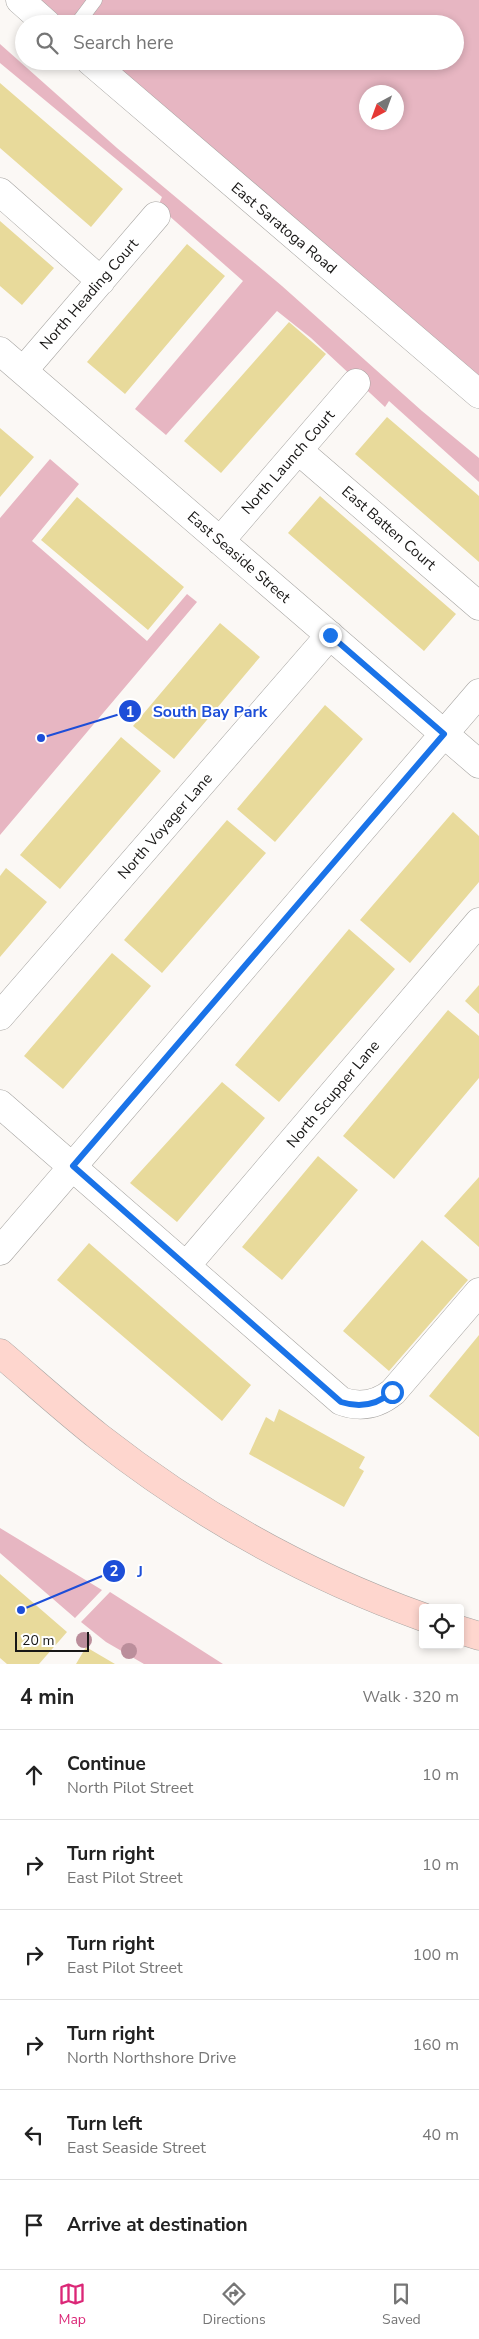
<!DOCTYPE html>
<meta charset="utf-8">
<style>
body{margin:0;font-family:"Nunito Sans",sans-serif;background:#f2f2f2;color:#222}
.controls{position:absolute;right:15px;bottom:15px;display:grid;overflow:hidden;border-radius:5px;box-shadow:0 2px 8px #0003}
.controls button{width:45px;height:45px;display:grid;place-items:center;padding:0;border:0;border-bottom:1px solid #e0e0e0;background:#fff;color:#222;font:25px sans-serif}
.compass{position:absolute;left:359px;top:85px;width:45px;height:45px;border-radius:50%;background:#fff;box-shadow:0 2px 8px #0003;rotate:221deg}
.scale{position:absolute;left:15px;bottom:12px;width:74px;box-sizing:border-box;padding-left:5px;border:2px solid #181716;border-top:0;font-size:14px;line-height:18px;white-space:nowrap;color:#181716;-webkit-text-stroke:4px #fff;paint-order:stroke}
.stop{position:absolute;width:15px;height:15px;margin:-11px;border:4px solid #1a73e8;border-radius:50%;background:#fff}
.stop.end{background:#1a73e8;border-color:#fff;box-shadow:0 1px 5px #0008}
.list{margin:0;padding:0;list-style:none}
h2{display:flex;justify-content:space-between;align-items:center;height:65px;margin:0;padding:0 20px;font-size:21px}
h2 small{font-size:16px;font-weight:400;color:#767676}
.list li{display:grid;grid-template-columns:32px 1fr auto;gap:15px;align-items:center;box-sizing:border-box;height:90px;padding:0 20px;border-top:1px solid #e0e0e0}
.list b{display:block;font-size:19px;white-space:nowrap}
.list p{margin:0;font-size:16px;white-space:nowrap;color:#767676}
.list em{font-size:16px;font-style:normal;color:#767676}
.icon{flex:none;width:28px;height:28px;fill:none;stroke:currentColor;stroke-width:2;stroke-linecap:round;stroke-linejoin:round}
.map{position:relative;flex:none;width:479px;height:1664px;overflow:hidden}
.search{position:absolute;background:#fff;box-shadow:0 2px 8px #0003;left:15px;right:15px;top:15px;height:55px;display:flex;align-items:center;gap:12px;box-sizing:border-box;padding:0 18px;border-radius:28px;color:#767676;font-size:19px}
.sheet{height:605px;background:#fff}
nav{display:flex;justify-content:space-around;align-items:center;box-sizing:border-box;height:70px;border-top:1px solid #e0e0e0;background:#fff;font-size:14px;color:#767676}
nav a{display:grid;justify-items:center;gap:2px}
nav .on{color:#db2777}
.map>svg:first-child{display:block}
.green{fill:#e7b6c2;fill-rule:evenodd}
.building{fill:#e8da9b}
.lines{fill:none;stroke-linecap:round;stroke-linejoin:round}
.service-casing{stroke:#a6a4a1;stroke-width:15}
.minor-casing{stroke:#a6a4a1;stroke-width:29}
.tertiary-casing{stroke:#a6a4a1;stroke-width:29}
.secondary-casing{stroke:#a6a4a1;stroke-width:29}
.service{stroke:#fff;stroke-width:14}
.minor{stroke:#fff;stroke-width:28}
.tertiary{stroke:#fff;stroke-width:28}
.secondary{stroke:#fed6ce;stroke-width:28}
.tree{fill:#bb8e9b}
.route{stroke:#1a73e8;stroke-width:6}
.labels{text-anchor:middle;stroke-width:4;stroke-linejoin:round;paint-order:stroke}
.street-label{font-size:15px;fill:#181716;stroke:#fff}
.leader{fill:none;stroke:#1d4ed8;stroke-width:2}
.callout-dot{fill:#1d4ed8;stroke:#fff;stroke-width:2}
.mark-label{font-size:15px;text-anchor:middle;font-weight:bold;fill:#fff}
.callout-label{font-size:16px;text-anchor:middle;font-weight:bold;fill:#1d4ed8;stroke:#fff;stroke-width:4;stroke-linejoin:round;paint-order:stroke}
</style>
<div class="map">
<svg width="479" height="1664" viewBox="0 0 479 1664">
<rect width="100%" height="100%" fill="#fbf8f5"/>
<path class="green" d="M 22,0 L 479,0 L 479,380 L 96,61 L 455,61 L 455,24 L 51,24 ZM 366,92 L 396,92 L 396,122 L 366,122 Z
M 0,44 L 117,148 L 282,286 L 422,411 L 479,458 L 479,482 L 389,401 L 385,407 L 311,338 L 277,311 L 166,435 L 135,409 L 243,281 L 158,206 L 162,197 L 0,63 Z
M 50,459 L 79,484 L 32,541 L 147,641 L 187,594 L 197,602 L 0,835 L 0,518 Z
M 0,1528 L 102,1590 L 75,1618 L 0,1553 Z
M 110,1592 L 223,1664 L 144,1664 L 106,1642 L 81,1622 Z"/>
<path class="building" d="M 0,83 L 123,189 L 91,227 L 0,148 Z
M 0,221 L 54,268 L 22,305 L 0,286 Z
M 187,244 L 225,276 L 125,394 L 87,362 Z
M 289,322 L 326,354 L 221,473 L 184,441 Z
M 387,417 L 479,496 L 479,562 L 355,454 Z
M 0,428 L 34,457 L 0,497 Z
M 320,496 L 456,614 L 424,651 L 288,533 Z
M 77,497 L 184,587 L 148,630 L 41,540 Z
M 220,623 L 260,657 L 174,759 L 133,726 Z
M 325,705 L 363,739 L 275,842 L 237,809 Z
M 121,737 L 161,771 L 60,889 L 20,855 Z
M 453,812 L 479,836 L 479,882 L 410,963 L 360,920 Z
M 227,820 L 266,853 L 162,973 L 124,940 Z
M 6,868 L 47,902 L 0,957 L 0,876 Z
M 349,929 L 395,969 L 279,1102 L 235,1065 Z
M 112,953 L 151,986 L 63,1089 L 24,1056 Z
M 479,985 L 479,1014 L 465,1001 Z
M 448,1010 L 479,1036 L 479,1078 L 394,1179 L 343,1136 Z
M 222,1082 L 265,1118 L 177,1222 L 130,1183 Z
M 318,1156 L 358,1190 L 282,1280 L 242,1247 Z
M 479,1177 L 479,1247 L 444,1216 Z
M 422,1240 L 468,1280 L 389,1371 L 343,1331 Z
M 89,1243 L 251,1385 L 222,1421 L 57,1280 Z
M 479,1335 L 479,1437 L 429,1396 Z
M 279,1409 L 365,1457 L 359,1468 L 364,1471 L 344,1507 L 249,1454 L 266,1417 L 274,1422 Z
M 0,1574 L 67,1632 L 39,1664 L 7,1664 L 0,1658 Z
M 86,1647 L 115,1664 L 76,1664 Z"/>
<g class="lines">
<g class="service-casing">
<path id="service" d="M 77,24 L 95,0"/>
</g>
<g class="minor-casing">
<path id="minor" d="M 0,192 L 101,281
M 0,351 L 479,764
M 23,371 L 156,216
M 299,451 L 479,606
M 220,541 L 356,383
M 0,1016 L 330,635
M 0,1104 L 341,1401 C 360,1408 377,1405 393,1392 L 479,1292
M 0,1251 L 479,693
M 186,1266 L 479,922"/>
</g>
<g class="tertiary-casing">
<path id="tertiary" d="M 20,0 L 47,24
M 90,61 L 479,394"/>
</g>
<g class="secondary-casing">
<path id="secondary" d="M 0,1353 C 33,1381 65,1410 99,1437 C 196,1513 306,1575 423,1617
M 460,1630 L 479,1636"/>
</g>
<use href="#service" class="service"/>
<use href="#minor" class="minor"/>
<use href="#tertiary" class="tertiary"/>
<use href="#secondary" class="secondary"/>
</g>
<g class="tree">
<circle cx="84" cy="1640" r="8"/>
<circle cx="129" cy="1651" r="8"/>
</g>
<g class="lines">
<path class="route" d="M 330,635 L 444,734 L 73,1166 L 341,1402 C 360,1408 377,1405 392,1392"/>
</g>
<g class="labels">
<g class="street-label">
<text transform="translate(284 228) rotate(40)" y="5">East Saratoga Road</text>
<text transform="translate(89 294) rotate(-49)" y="5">North Heading Court</text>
<text transform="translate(288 462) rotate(-49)" y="5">North Launch Court</text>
<text transform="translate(389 528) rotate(41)" y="5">East Batten Court</text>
<text transform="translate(239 557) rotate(41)" y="5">East Seaside Street</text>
<text transform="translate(165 826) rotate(-49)" y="5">North Voyager Lane</text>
<text transform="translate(333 1094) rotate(-50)" y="5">North Scupper Lane</text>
</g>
</g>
<path class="leader" d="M41 738L130 711M21 1610L114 1571"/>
<g class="callout-dot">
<circle cx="41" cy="738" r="5"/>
<circle cx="21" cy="1610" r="5"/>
<circle cx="130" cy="711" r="12"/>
<circle cx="114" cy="1571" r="12"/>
</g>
<g class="mark-label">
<text x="130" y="717">1</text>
<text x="114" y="1576">2</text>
</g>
<g class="callout-label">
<text x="210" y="717">South Bay Park</text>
<text x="140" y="1577">J</text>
</g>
</svg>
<div class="controls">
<button><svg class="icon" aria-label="locate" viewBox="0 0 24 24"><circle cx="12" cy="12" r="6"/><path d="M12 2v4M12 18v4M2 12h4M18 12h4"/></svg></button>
</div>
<svg class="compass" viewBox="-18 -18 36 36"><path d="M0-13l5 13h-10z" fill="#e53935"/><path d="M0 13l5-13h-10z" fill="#767676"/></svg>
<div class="scale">20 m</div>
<div class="stop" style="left:392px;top:1392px"></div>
<div class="stop end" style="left:330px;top:635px"></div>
<div class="search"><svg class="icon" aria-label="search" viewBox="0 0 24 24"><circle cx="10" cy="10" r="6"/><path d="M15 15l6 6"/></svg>Search here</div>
</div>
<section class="sheet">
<h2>4 min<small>Walk · 320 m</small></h2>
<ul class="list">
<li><svg class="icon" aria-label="ahead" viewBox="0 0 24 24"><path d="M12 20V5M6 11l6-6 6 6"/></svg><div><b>Continue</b><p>North Pilot Street</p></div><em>10 m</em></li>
<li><svg class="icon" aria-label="right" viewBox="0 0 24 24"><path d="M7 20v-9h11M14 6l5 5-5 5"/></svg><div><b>Turn right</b><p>East Pilot Street</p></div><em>10 m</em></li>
<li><svg class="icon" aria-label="right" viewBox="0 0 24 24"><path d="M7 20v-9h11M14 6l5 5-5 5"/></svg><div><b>Turn right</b><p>East Pilot Street</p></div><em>100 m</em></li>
<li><svg class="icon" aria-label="right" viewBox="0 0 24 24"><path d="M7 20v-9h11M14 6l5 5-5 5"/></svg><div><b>Turn right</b><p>North Northshore Drive</p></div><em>160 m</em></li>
<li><svg class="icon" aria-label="left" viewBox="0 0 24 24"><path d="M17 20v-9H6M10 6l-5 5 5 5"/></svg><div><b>Turn left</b><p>East Seaside Street</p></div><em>40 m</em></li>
<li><svg class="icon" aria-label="arrive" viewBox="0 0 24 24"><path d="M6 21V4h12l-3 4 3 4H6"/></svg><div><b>Arrive at destination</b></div></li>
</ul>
</section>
<nav>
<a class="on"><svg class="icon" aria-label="map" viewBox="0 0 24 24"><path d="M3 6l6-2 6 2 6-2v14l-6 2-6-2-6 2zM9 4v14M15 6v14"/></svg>Map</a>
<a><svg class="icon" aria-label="directions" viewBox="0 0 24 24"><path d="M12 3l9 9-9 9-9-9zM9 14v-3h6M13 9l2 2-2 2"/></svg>Directions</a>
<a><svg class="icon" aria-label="saved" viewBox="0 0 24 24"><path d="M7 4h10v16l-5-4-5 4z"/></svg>Saved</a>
</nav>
